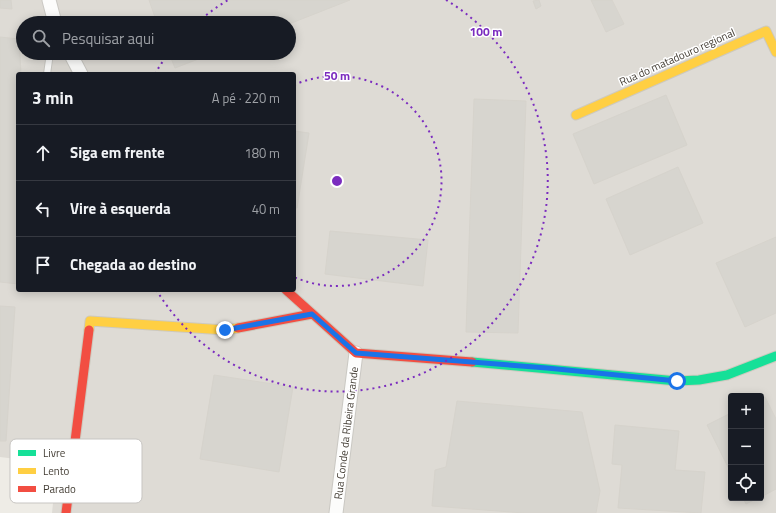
<!DOCTYPE html>
<html lang="pt">
<meta charset="utf-8">
<style>
body{margin:0;font-family:"Titillium Web",sans-serif;background:#20242c;color:#f1f3f6}
.controls{position:absolute;right:12px;bottom:12px;display:grid;overflow:hidden;border-radius:4px;box-shadow:0 2px 10px #0003}
.controls button{width:36px;height:36px;display:grid;place-items:center;padding:0;border:0;border-bottom:1px solid #363941;background:#171b24;color:#f1f3f6;font:20px sans-serif}
.stop{position:absolute;width:12px;height:12px;margin:-9px;border:3px solid #1a73e8;border-radius:50%;background:#fff}
.stop.end{background:#1a73e8;border-color:#fff;box-shadow:0 1px 4px #0008}
.list{margin:0;padding:0;list-style:none}
h2{display:flex;justify-content:space-between;align-items:center;height:52px;margin:0;padding:0 16px;font-size:17px}
h2 small{font-size:13px;font-weight:400;color:#9ea1a6}
.list li{display:grid;grid-template-columns:26px 1fr auto;gap:12px;align-items:center;box-sizing:border-box;height:56px;padding:0 16px;border-top:1px solid #363941}
.list b{display:block;font-size:15px;white-space:nowrap}
.list em{font-size:13px;font-style:normal;color:#9ea1a6}
.icon{flex:none;width:22px;height:22px;fill:none;stroke:currentColor;stroke-width:2;stroke-linecap:round;stroke-linejoin:round}
.map{position:relative;flex:none;width:776px;height:513px;overflow:hidden}
.search{position:absolute;background:#171b24;box-shadow:0 2px 10px #0003;left:16px;top:16px;width:280px;height:44px;display:flex;align-items:center;gap:10px;box-sizing:border-box;padding:0 14px;border-radius:22px;color:#9ea1a6;font-size:15px}
.panel{position:absolute;background:#171b24;box-shadow:0 2px 10px #0003;left:16px;top:72px;width:280px;height:220px;border-radius:4px}
.map>svg:first-child{display:block}
.industrial{fill:#dedbd5;fill-rule:evenodd}
.building{fill:#d7d5cf;stroke:#d6d3cc}
.lines{fill:none;stroke-linecap:round;stroke-linejoin:round}
.lane-casing{stroke:#cac8c3;stroke-width:8}
.street-casing{stroke:#cac8c3;stroke-width:15}
.fast-casing{stroke:#cdc9be;stroke-width:11}
.slow-casing{stroke:#cdc9be;stroke-width:11}
.jam-casing{stroke:#cdc9be;stroke-width:11}
.lane{stroke:#fcfcfb;stroke-width:6}
.street{stroke:#fcfcfb;stroke-width:13}
.fast{stroke:#16e098;stroke-width:9}
.slow{stroke:#ffcf43;stroke-width:9}
.jam{stroke:#f24e42;stroke-width:9}
.route{stroke:#1a73e8;stroke-width:5}
.ring{fill:none;stroke:#7b2cbf;stroke-width:2;stroke-dasharray:2 4}
.labels{text-anchor:middle;stroke-width:3;stroke-linejoin:round;paint-order:stroke}
.street-label{font-size:11px;fill:#433d34;stroke:#fff}
.key{fill:#fff;stroke:#c7c5c2;stroke-width:1}
.key-label{font-size:11px;fill:#433d34}
.centre{fill:#7b2cbf;stroke:#fff;stroke-width:2}
.ring-label{font-size:12px;text-anchor:middle;font-weight:bold;fill:#7b2cbf;stroke:#fff;stroke-width:3;stroke-linejoin:round;paint-order:stroke}
</style>
<div class="map">
<svg width="776" height="513" viewBox="0 0 776 513">
<rect width="100%" height="100%" fill="#eeece6"/>
<path class="industrial" d="M 0,0 L 776,0 L 776,513 L 52,513 L 57,464 L 0,457 ZM 23,23 L 289,23 L 289,53 L 23,53 ZM 18,74 L 294,74 L 294,290 L 18,290 ZM 731,396 L 761,396 L 761,498 L 731,498 Z"/>
<path class="building" d="M 0,0 L 11,0 L 12,9 L 0,8 Z
M 149,0 L 350,0 L 289,24 L 157,23 Z
M 539,0 L 541,6 L 536,9 L 533,1 Z
M 591,0 L 612,0 L 624,24 L 606,32 Z
M 0,37 L 19,39 L 21,74 L 18,74 L 18,284 L 0,282 Z
M 169,53 L 214,53 L 175,68 Z
M 666,95 L 687,145 L 594,184 L 573,134 Z
M 474,99 L 526,101 L 518,333 L 466,332 Z
M 294,131 L 309,133 L 297,208 L 294,208 Z
M 678,167 L 703,223 L 630,255 L 606,199 Z
M 330,231 L 428,240 L 423,286 L 325,274 Z
M 776,237 L 776,313 L 745,327 L 716,263 Z
M 0,306 L 15,307 L 6,441 L 0,441 Z
M 214,375 L 293,387 L 279,472 L 200,459 Z
M 765,397 L 776,419 L 776,489 L 761,497 L 761,399 Z
M 457,401 L 582,412 L 600,491 L 596,513 L 524,513 L 432,506 L 435,470 L 446,467 Z
M 731,413 L 731,473 L 707,425 Z
M 615,425 L 679,431 L 675,470 L 705,472 L 701,513 L 618,508 L 622,465 L 612,464 Z
M 743,498 L 758,498 L 746,504 Z"/>
<g class="lines">
<g class="lane-casing">
<path id="lane" d="M 47,74 L 50,53"/>
</g>
<g class="street-casing">
<path id="street" d="M 49,0 L 55,23
M 70,53 L 81,74
M 336,513 L 356,353"/>
</g>
<g class="fast-casing">
<path id="fast" d="M 472,362 L 677,381 L 699,380 L 727,375 L 776,356"/>
</g>
<g class="slow-casing">
<path id="slow" d="M 576,115 L 766,31 L 776,52
M 89,330 L 90,321 L 225,330 L 238,328"/>
</g>
<g class="jam-casing">
<path id="jam" d="M 286,290 L 356,353 L 472,362
M 238,328 L 312,314
M 66,513 L 89,330"/>
</g>
<use href="#lane" class="lane"/>
<use href="#street" class="street"/>
<use href="#fast" class="fast"/>
<use href="#slow" class="slow"/>
<use href="#jam" class="jam"/>
</g>
<g class="lines">
<path class="route" d="M 225,330 L 312,314 L 356,353 L 547,368 L 677,381"/>
</g>
<g class="ring">
<path d="M294 85A105 105 0 1 1 294 277"/>
<path d="M155 74A211 211 0 0 1 168 54M197 23A211 211 0 0 1 228 0M446 0A211 211 0 1 1 157 291"/>
</g>
<g class="labels">
<g class="street-label">
<text transform="translate(677 57) rotate(-24)" y="4">Rua do matadouro regional</text>
<text transform="translate(346 433) rotate(-83)" y="4">Rua Conde da Ribeira Grande</text>
</g>
</g>
<rect x="10" y="439" width="132" height="64" rx="6" class="key"/>
<rect x="18" y="450" width="18" height="6" fill="#16e098"/>
<rect x="18" y="468" width="18" height="6" fill="#ffcf43"/>
<rect x="18" y="486" width="18" height="6" fill="#f24e42"/>
<g class="key-label">
<text x="43" y="457">Livre</text>
<text x="43" y="475">Lento</text>
<text x="43" y="493">Parado</text>
</g>
<circle cx="337" cy="181" r="6" class="centre"/>
<g class="ring-label">
<text x="486" y="36">100 m</text>
<text x="337" y="80">50 m</text>
</g>
</svg>
<div class="controls">
<button>+</button>
<button>−</button>
<button><svg class="icon" aria-label="locate" viewBox="0 0 24 24"><circle cx="12" cy="12" r="6"/><path d="M12 2v4M12 18v4M2 12h4M18 12h4"/></svg></button>
</div>
<div class="stop" style="left:677px;top:381px"></div>
<div class="stop end" style="left:225px;top:330px"></div>
<div class="search"><svg class="icon" aria-label="search" viewBox="0 0 24 24"><circle cx="10" cy="10" r="6"/><path d="M15 15l6 6"/></svg>Pesquisar aqui</div>
<section class="panel">
<h2>3 min<small>A pé · 220 m</small></h2>
<ul class="list">
<li><svg class="icon" aria-label="ahead" viewBox="0 0 24 24"><path d="M12 20V5M6 11l6-6 6 6"/></svg><div><b>Siga em frente</b></div><em>180 m</em></li>
<li><svg class="icon" aria-label="left" viewBox="0 0 24 24"><path d="M17 20v-9H6M10 6l-5 5 5 5"/></svg><div><b>Vire à esquerda</b></div><em>40 m</em></li>
<li><svg class="icon" aria-label="arrive" viewBox="0 0 24 24"><path d="M6 21V4h12l-3 4 3 4H6"/></svg><div><b>Chegada ao destino</b></div></li>
</ul>
</section>
</div>
